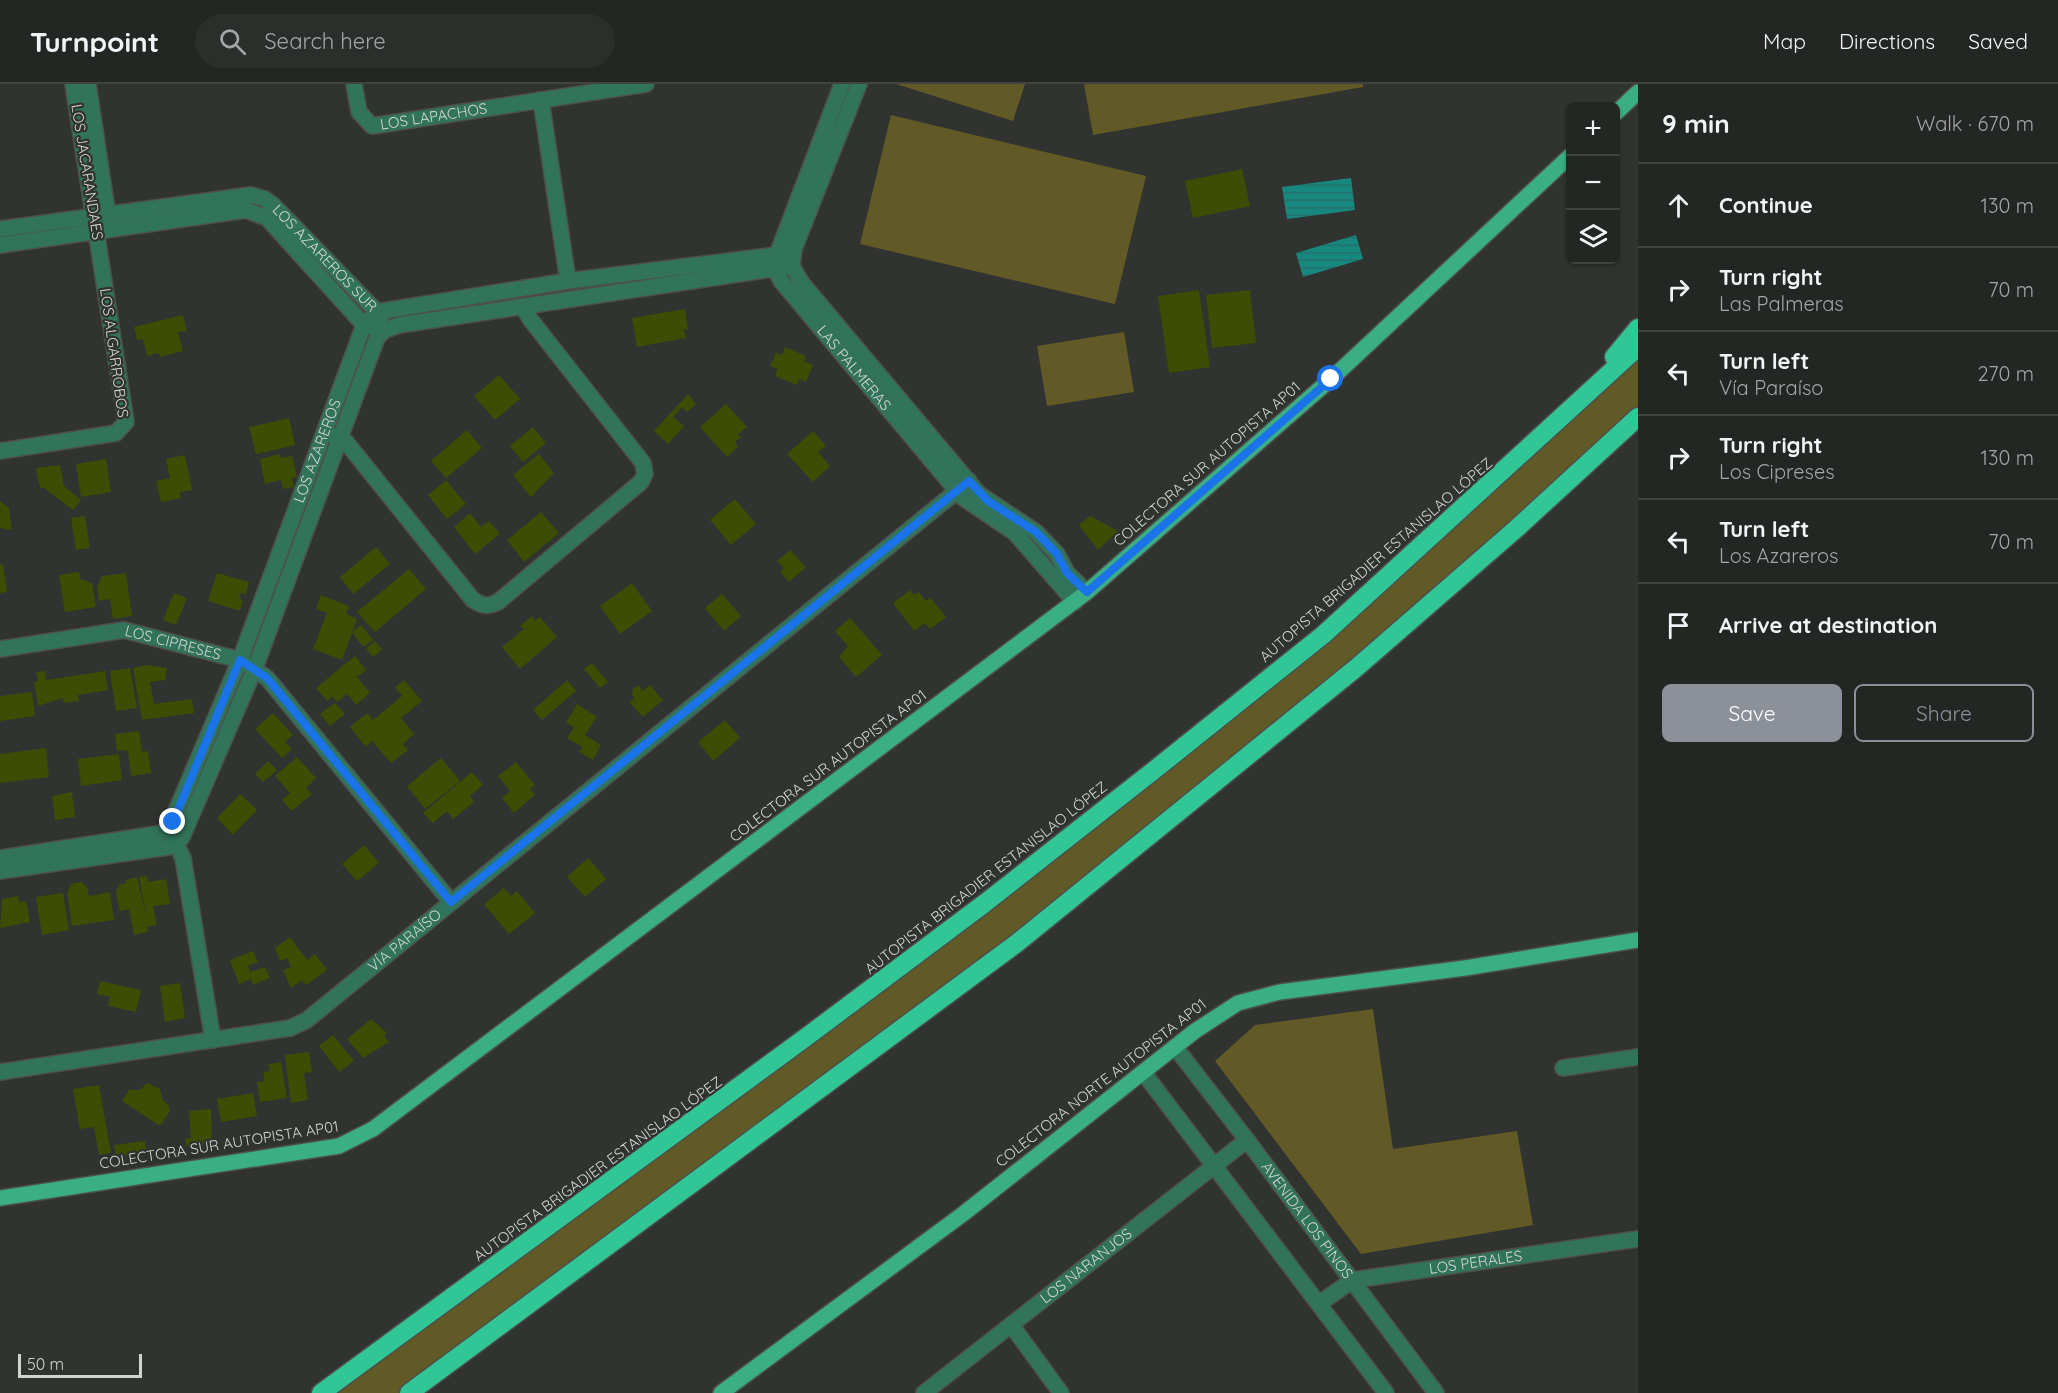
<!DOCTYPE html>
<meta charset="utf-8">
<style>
body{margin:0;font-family:Quicksand,sans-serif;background:#2c2e2c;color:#f1f3f6}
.controls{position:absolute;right:18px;top:18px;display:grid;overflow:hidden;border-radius:9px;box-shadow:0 2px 4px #0004}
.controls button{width:54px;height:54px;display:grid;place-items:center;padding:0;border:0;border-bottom:2px solid #414341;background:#242624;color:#f1f3f6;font:30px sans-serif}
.scale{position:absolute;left:18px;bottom:15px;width:124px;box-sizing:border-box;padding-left:6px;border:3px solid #d2d4d2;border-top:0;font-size:16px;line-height:21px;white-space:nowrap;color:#d2d4d2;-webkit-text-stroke:4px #303330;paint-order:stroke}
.stop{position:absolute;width:18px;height:18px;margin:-14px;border:4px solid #1a73e8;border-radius:50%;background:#fff}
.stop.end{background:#1a73e8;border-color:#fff;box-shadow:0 2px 6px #0008}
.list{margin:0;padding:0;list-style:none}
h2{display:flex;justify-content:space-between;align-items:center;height:78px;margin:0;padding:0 24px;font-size:26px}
h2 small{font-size:20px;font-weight:400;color:#a3a5a6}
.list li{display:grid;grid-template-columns:39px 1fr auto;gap:18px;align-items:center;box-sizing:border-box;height:84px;padding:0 24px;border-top:2px solid #414341}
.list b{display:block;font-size:22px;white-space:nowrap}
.list p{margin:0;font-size:20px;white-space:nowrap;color:#a3a5a6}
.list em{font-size:20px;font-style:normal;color:#a3a5a6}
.actions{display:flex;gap:12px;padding:18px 24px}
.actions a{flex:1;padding:14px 0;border:2px solid #8c9099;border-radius:9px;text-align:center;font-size:21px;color:#8c9099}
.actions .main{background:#8c9099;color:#fff}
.icon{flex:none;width:33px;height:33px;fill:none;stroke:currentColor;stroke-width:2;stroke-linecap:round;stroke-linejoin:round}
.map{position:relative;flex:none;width:1638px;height:1309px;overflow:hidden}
header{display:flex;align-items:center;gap:36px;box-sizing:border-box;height:84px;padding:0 30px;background:#242624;border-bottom:2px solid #414341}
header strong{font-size:28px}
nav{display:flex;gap:33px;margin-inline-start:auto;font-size:21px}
.search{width:420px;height:54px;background:#2c2e2c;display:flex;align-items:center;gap:15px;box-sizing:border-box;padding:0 21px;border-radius:33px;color:#a3a5a6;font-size:22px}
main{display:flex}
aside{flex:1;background:#242624}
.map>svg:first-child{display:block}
.green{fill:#615a26}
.water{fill:url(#water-rules)}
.building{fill:#3d4d04}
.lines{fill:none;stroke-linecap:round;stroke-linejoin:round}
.minor-casing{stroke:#4d504d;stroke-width:18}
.major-casing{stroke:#4d504d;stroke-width:18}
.highway-casing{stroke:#4d504d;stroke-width:21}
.minor{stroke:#31745b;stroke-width:15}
.major{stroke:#3aae85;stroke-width:15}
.highway{stroke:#30c695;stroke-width:18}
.route{stroke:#1a73e8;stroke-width:8}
.labels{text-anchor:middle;stroke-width:4.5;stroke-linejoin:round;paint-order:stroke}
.street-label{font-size:15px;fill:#d2d4d2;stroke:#303330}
</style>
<header>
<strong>Turnpoint</strong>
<div class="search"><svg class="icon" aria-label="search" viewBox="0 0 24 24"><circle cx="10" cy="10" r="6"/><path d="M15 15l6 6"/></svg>Search here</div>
<nav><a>Map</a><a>Directions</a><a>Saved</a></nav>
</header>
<main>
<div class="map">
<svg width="1638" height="1309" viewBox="0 0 1638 1309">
<defs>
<pattern id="water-rules" width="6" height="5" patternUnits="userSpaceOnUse" patternTransform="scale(1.5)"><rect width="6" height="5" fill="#178880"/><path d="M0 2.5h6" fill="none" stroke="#256f69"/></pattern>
</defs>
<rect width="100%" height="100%" fill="#303330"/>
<path class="green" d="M 896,0 L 1025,0 L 1013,37 Z
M 1084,0 L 1363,0 L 1363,3 L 1093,51 Z
M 891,31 L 1146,92 L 1115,220 L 860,160 Z
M 1124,248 L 1134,308 L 1047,322 L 1037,262 Z
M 1638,263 L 1638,333 L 1184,724 L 409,1309 L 321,1309 L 456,1212 L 1323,551 Z
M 1373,925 L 1393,1065 L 1517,1047 L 1533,1141 L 1361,1170 L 1215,977 L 1255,941 Z"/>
<path class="water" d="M 1351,94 L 1355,126 L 1287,135 L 1282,103 Z
M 1356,151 L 1363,175 L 1303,193 L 1296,169 Z"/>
<path class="building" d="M 1242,85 L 1250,122 L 1193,134 L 1185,97 Z
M 1199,206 L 1210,283 L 1169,289 L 1158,212 Z
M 1250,206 L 1256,259 L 1212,264 L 1206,211 Z
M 685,225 L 688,245 L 684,245 L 686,254 L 637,263 L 632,234 Z
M 183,231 L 187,247 L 178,248 L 183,267 L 160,273 L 159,269 L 147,272 L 143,255 L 137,256 L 134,243 Z
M 785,263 L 806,272 L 804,277 L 813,281 L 806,298 L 799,295 L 797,301 L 775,292 L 778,285 L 770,282 L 776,269 L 782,271 Z
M 499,291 L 520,315 L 495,336 L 474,312 Z
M 688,310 L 696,320 L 687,328 L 682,323 L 673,333 L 684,342 L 668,360 L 654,347 Z
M 726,320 L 747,343 L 738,350 L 741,353 L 735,358 L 738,363 L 727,373 L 700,343 Z
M 289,334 L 295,361 L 256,370 L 249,343 Z
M 533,343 L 546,359 L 523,378 L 510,362 Z
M 467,346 L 482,364 L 446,394 L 431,377 Z
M 813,347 L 826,362 L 818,368 L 830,382 L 813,398 L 787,370 Z
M 280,370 L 281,374 L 292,372 L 297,393 L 292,394 L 294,403 L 283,405 L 281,396 L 265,400 L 260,375 Z
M 539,370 L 554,389 L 531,413 L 513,391 Z
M 185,371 L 192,406 L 180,408 L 181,414 L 161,418 L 156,397 L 170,394 L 166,375 Z
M 106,375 L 111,408 L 81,413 L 76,380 Z
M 60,381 L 64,402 L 81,416 L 73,426 L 44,404 L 40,404 L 36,384 Z
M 446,396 L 466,420 L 447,435 L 428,411 Z
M 735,415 L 756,440 L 731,461 L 710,436 Z
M 0,417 L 9,424 L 12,446 L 0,444 Z
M 541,428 L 559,449 L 524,478 L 507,456 Z
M 470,429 L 481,443 L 489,437 L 500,450 L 475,470 L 454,443 Z
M 85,432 L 90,464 L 76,466 L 71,434 Z
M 1090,432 L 1118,447 L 1098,466 L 1079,441 Z
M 376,463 L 390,480 L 353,510 L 340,493 Z
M 790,466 L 806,483 L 789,498 L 780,488 L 784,484 L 777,477 Z
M 3,480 L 7,508 L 0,509 L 0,481 Z
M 409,485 L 426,505 L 375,548 L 357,528 Z
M 79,488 L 80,495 L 92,499 L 96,523 L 65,528 L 59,491 Z
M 126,489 L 132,532 L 113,535 L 110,515 L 99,517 L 97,503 L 102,492 Z
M 217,489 L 249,498 L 246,510 L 241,509 L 239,515 L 243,516 L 240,527 L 208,517 Z
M 632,499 L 652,527 L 620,550 L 600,522 Z
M 910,506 L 914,511 L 919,508 L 926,517 L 931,514 L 946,533 L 930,545 L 925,539 L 914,547 L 893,519 Z
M 174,509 L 187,514 L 176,541 L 163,536 Z
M 722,510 L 741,532 L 724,547 L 705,524 Z
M 321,511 L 349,522 L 346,530 L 357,535 L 342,576 L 313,565 L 327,529 L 316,525 Z
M 532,532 L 535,537 L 540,533 L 557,553 L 520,585 L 502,563 L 524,545 L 520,542 Z
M 850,534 L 882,571 L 856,593 L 839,573 L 848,562 L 835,547 Z
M 361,541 L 373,556 L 363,563 L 352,548 Z
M 375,557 L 382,566 L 373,573 L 366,564 Z
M 355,572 L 366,586 L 357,593 L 370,609 L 356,621 L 347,610 L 337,618 L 332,612 L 327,617 L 316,604 Z
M 592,579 L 608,598 L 600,604 L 584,585 Z
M 148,581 L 167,584 L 165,596 L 150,598 L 154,620 L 192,615 L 194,629 L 142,636 L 133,584 Z
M 130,584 L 137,624 L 116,627 L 110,587 Z
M 45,587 L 46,596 L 105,587 L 108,606 L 78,611 L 79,617 L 64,619 L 63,614 L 38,622 L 34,598 L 38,597 L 36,588 Z
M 404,596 L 422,617 L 401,634 L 414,650 L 403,660 L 408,666 L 391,679 L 372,657 L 366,663 L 350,643 L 367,629 L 373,636 L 402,612 L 395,603 Z
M 567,596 L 576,607 L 542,636 L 533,626 Z
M 638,601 L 643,607 L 650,601 L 663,616 L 643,633 L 629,618 L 635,614 L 632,611 L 633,605 Z
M 32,608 L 35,632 L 0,637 L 0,612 Z
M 335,619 L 345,630 L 330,642 L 320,630 Z
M 577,620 L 597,633 L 585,651 L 601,661 L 593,676 L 579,668 L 582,663 L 567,654 L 574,643 L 566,639 Z
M 273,629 L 293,651 L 285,658 L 292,665 L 282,674 L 255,645 Z
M 725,636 L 740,654 L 713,677 L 698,658 Z
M 139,647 L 142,668 L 148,667 L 151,689 L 131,692 L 128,666 L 117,667 L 115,650 Z
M 46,664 L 49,693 L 0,699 L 0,670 Z
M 119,670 L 122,696 L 81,702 L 78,675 Z
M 297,673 L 316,694 L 306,704 L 312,710 L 292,727 L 282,716 L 290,709 L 275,692 Z
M 441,674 L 460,697 L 425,725 L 407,702 Z
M 268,677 L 277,686 L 263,698 L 255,690 Z
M 516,678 L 535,701 L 530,705 L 535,711 L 514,729 L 502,714 L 510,707 L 498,692 Z
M 472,688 L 483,701 L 470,712 L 474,718 L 453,735 L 447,727 L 433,739 L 423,729 Z
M 72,708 L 75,733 L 55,736 L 52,712 Z
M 240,710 L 257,726 L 233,751 L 217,734 Z
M 364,761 L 379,779 L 357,797 L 342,780 Z
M 588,774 L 606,795 L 585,813 L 567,793 Z
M 147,792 L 148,798 L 166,795 L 170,820 L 153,822 L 157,841 L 147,843 L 148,848 L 134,851 L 129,825 L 120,827 L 116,808 L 120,800 L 126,799 L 126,796 L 137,793 L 147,837 L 139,793 Z
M 81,798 L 87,803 L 89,812 L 110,808 L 114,836 L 72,842 L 67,809 L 71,800 Z
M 504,804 L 511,812 L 517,807 L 535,829 L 509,850 L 484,820 Z
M 63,809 L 69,846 L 42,851 L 36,813 Z
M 18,812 L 19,818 L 26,817 L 30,838 L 0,844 L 2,815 Z
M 290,853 L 307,876 L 315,870 L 327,886 L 306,901 L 302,896 L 291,904 L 283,886 L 291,883 L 287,874 L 280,877 L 275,864 Z
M 253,867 L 258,878 L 248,882 L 250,888 L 265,883 L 270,894 L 253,901 L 251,895 L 239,900 L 230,876 Z
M 100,897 L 141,906 L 136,928 L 108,922 L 110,913 L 97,910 Z
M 180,899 L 185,934 L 165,938 L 160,902 Z
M 371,935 L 387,949 L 384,952 L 389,958 L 363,974 L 347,955 Z
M 333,951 L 354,977 L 339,988 L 319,962 Z
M 309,968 L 312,988 L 304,989 L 308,1016 L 291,1019 L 285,971 Z
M 281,978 L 287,1014 L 260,1018 L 257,998 L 265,997 L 263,988 L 270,987 L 268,980 Z
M 147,999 L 160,1005 L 162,1015 L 169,1022 L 170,1027 L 160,1042 L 122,1017 L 129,1006 L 140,1006 Z
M 99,1001 L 111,1069 L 99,1071 L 94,1043 L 80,1045 L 73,1005 Z
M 253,1009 L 257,1032 L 221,1038 L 217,1015 Z
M 211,1025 L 212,1060 L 186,1062 L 185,1055 L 191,1054 L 189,1027 Z
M 145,1057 L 146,1068 L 116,1072 L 114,1061 Z"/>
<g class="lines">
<g class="minor-casing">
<g id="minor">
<path d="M 88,0 L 109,139"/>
<path id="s1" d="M 354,0 L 359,28 L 372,42 L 646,0"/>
<path id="s2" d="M 842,0 L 777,171 L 775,185 L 781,197 L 962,413 L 1015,449 L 1075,518"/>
<path d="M 859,0 L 794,165 L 792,182 L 801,198 L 979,410 L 1036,448 L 1057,470 L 1067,489 L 1087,508"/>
<path d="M 541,16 L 568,197"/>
<path id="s3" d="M 0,145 L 251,111 L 265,115 L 274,122 L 377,228 L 380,235"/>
<path d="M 0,161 L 246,126 L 267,134 L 364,241 L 373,243"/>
<path d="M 330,350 L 346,358 L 473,516 C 483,522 487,523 498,518 L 641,398 L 645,390 L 643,379 L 530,235 L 524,224"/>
<path d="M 0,367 L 116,349 L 126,338 L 73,0"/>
<path id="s4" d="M 0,565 L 124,546 L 240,576 L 267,594 L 451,818"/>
<path d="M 172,751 L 183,774 L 213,956"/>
<path id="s5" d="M 0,774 L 157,750 L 168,746 L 240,576 L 364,241 L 377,228 L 568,197 L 777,171 L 792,182"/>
<path d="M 0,787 L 168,763 L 177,760 L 182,753 L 255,584 L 377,254 L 385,246 L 399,241 L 792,182"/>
<path id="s6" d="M 1175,963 L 1247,1056 L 1436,1309"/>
<path d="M 1563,984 L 1638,973"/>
<path id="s7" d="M 0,988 L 290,944 L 307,936 L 969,397"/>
<path d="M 1143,988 L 1386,1309"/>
<path id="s8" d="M 1320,1219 L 1353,1196 L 1638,1155"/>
<path d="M 1012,1242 L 1061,1309"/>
<path id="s9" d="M 924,1309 L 1247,1056"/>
</g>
</g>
<g class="major-casing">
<path id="major" d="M 1616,29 L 1638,8
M 0,1114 L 339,1062 L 373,1045 L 1087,508 L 1331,295 L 1570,72
M 721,1309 L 963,1130 L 1195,947 L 1238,919 L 1280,908 L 1465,884 L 1638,856"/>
</g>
<g class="highway-casing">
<path id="highway" d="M 1614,273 L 1638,244
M 321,1309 L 809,951 L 985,819 L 1153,687 L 1323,551 L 1638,263
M 409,1309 L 1017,859 L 1356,584 L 1517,444 L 1638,333"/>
</g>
<use href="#minor" class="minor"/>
<use href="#major" class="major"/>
<use href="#highway" class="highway"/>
</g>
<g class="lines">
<path class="route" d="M 173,738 L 240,576 L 267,594 L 451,818 L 969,397 L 988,417 L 1036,448 L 1057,470 L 1067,489 L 1087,508 L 1331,295"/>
</g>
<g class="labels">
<g class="street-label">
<text dy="5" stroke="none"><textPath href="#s1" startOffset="110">LOS LAPACHOS</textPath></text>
<text transform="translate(87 88) rotate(81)" y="5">LOS JACARANDAES</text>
<text dy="5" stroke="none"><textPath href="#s3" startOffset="352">LOS AZAREROS SUR</textPath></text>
<text transform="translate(114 269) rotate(82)" y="5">LOS ALGARROBOS</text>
<text dy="5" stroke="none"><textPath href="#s2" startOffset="324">LAS PALMERAS</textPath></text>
<text dy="5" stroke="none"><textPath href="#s5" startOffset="578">LOS AZAREROS</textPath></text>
<text transform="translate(1207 380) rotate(-41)" y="5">COLECTORA SUR AUTOPISTA AP01</text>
<text transform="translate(1376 476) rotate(-41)" y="5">AUTOPISTA BRIGADIER ESTANISLAO LÓPEZ</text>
<text dy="5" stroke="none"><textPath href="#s4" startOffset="176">LOS CIPRESES</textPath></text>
<text transform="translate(828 682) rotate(-37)" y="5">COLECTORA SUR AUTOPISTA AP01</text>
<text transform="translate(986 794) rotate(-38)" y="5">AUTOPISTA BRIGADIER ESTANISLAO LÓPEZ</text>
<text dy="5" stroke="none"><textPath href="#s7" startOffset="438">VÍA PARAÍSO</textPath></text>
<text transform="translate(1101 999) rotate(-38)" y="5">COLECTORA NORTE AUTOPISTA AP01</text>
<text transform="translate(219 1061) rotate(-9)" y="5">COLECTORA SUR AUTOPISTA AP01</text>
<text transform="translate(598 1085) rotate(-36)" y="5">AUTOPISTA BRIGADIER ESTANISLAO LÓPEZ</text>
<text dy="5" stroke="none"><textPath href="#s6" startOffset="218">AVENIDA LOS PINOS</textPath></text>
<text dy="5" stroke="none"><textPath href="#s8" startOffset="164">LOS PERALES</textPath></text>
<text dy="5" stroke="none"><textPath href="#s9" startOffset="206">LOS NARANJOS</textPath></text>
</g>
</g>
</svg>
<div class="controls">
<button>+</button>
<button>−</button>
<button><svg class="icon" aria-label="layers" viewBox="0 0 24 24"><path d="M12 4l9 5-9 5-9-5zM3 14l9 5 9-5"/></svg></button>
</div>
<div class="scale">50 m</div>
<div class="stop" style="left:1331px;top:295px"></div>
<div class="stop end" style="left:173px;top:738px"></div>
</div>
<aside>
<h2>9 min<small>Walk · 670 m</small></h2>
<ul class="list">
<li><svg class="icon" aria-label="ahead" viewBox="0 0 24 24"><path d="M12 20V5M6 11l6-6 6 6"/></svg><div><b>Continue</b></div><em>130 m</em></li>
<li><svg class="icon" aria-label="right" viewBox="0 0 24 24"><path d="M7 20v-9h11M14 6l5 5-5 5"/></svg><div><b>Turn right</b><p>Las Palmeras</p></div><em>70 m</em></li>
<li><svg class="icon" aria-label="left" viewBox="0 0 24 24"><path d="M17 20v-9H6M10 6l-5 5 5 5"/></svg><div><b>Turn left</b><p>Vía Paraíso</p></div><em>270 m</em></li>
<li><svg class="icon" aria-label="right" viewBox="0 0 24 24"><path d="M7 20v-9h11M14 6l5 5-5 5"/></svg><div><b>Turn right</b><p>Los Cipreses</p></div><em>130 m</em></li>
<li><svg class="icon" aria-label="left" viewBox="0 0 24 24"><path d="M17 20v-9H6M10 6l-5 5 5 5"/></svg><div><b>Turn left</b><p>Los Azareros</p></div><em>70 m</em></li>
<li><svg class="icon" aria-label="arrive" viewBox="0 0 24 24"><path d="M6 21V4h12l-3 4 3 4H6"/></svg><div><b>Arrive at destination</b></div></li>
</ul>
<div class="actions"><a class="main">Save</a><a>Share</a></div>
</aside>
</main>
